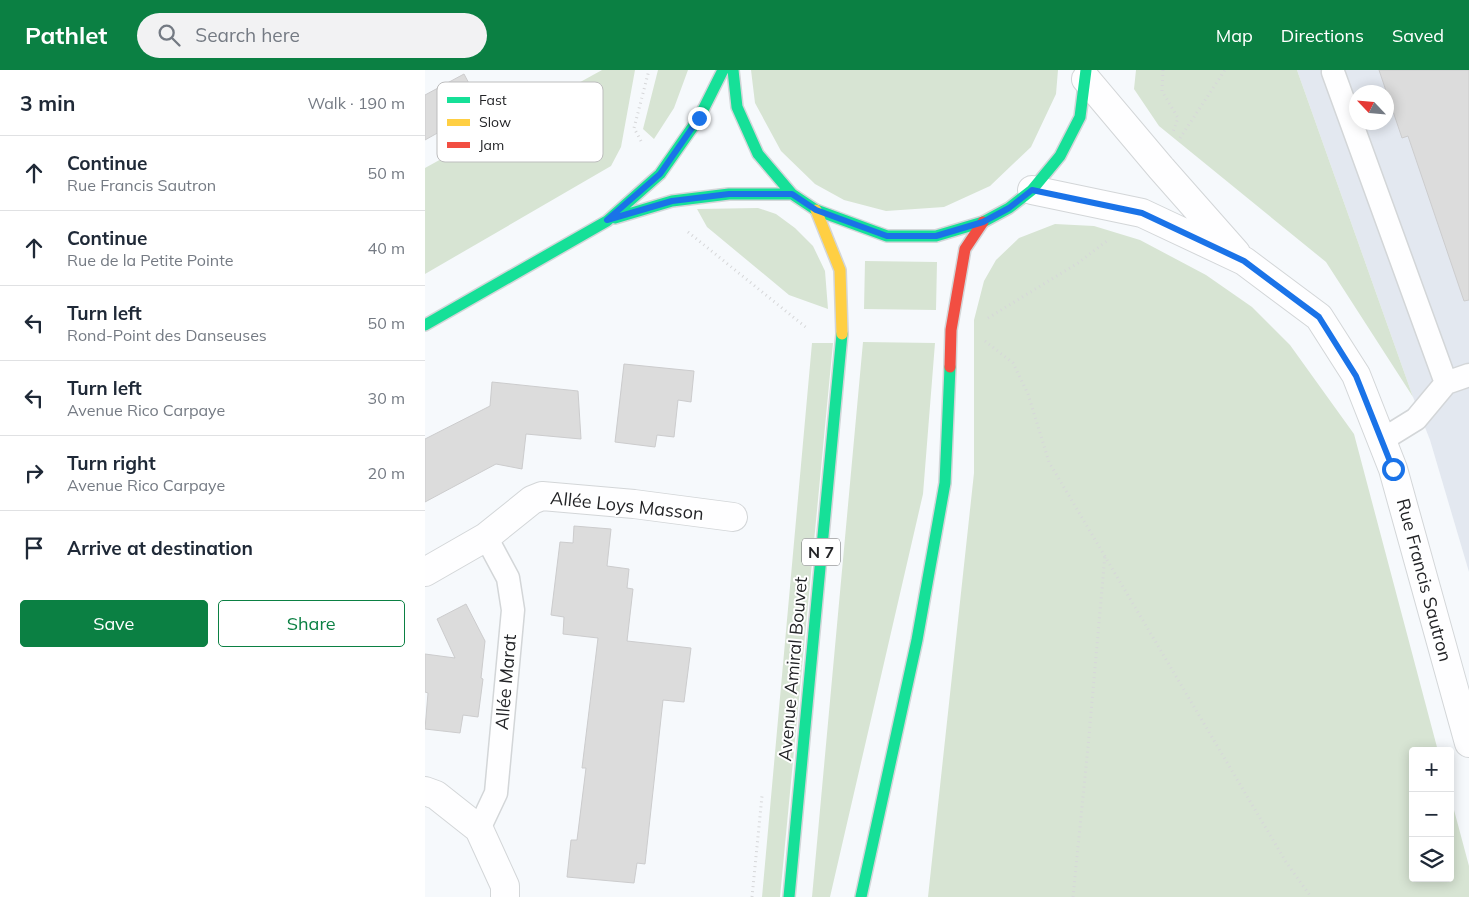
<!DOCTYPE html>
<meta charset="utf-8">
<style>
body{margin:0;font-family:Mulish,sans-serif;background:#f2f2f3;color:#1f2937}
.controls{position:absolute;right:15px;bottom:15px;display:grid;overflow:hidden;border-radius:5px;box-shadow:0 2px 12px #0003}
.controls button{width:45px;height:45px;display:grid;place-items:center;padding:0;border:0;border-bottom:1px solid #e0e1e3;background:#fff;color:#1f2937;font:25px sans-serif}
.compass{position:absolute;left:924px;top:15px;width:45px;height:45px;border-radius:50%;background:#fff;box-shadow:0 2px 12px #0003;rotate:296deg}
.stop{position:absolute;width:15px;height:15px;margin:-11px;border:4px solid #1a73e8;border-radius:50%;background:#fff}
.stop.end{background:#1a73e8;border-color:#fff;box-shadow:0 1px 5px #0008}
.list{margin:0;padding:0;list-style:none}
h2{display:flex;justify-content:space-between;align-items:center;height:65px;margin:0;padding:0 20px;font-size:21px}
h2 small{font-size:16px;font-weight:400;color:#747a83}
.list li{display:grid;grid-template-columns:32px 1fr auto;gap:15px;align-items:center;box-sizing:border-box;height:75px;padding:0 20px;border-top:1px solid #e0e1e3}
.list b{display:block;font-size:19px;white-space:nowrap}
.list p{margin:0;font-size:16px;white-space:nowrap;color:#747a83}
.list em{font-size:16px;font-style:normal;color:#747a83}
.actions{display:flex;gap:10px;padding:15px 20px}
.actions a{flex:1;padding:11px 0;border:1px solid #0b8043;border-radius:5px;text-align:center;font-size:18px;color:#0b8043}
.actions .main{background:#0b8043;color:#fff}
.icon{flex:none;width:28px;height:28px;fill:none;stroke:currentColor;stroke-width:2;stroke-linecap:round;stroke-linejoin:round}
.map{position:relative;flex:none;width:1044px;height:827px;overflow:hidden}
header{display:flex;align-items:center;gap:30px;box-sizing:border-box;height:70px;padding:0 25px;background:#0b8043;color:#fff}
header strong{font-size:24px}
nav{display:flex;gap:28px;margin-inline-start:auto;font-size:18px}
.search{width:350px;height:45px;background:#f2f2f3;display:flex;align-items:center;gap:12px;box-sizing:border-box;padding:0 18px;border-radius:28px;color:#747a83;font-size:19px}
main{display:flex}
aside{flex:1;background:#fff}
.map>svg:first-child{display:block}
.built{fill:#e3e8f0;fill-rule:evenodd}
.green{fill:#d7e4d3}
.building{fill:#dcdcdc;stroke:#cccccd}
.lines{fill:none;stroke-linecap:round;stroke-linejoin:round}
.lane-casing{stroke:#d3d6d8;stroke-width:25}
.street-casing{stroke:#d3d6d8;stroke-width:30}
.fast-casing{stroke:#d3d6d8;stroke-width:14}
.slow-casing{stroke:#d3d6d8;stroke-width:14}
.jam-casing{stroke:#d3d6d8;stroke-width:14}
.path{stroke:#d6d7d9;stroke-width:3;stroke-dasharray:1 4;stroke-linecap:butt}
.lane{stroke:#fefeff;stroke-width:22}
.street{stroke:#fefeff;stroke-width:28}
.fast{stroke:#16e098;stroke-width:11}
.slow{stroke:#ffcf43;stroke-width:11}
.jam{stroke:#f24e42;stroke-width:11}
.route{stroke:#1a73e8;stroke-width:6}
.labels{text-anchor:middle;stroke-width:4;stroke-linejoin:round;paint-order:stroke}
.shield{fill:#fff;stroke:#656668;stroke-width:1}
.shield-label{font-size:16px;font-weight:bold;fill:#232427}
.street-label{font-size:18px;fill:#232427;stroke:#fff}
.key{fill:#fff;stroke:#bdbdbe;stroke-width:1}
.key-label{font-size:14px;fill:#232427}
</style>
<header>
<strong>Pathlet</strong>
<div class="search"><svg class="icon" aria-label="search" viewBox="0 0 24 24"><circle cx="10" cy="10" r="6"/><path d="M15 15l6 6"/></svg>Search here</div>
<nav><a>Map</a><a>Directions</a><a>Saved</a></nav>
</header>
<main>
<aside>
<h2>3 min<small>Walk · 190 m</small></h2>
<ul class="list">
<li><svg class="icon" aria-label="ahead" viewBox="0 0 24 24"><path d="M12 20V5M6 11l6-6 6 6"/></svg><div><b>Continue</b><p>Rue Francis Sautron</p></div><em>50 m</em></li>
<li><svg class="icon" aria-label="ahead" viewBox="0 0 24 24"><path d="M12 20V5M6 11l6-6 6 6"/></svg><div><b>Continue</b><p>Rue de la Petite Pointe</p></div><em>40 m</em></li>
<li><svg class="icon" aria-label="left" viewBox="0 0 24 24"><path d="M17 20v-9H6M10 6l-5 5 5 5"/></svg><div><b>Turn left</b><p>Rond-Point des Danseuses</p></div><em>50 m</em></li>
<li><svg class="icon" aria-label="left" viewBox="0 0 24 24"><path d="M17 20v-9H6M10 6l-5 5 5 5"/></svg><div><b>Turn left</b><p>Avenue Rico Carpaye</p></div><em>30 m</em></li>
<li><svg class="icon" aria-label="right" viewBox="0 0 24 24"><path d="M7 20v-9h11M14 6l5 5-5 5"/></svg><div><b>Turn right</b><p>Avenue Rico Carpaye</p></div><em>20 m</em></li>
<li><svg class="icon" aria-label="arrive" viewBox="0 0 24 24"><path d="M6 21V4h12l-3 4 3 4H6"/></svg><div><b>Arrive at destination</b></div></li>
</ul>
<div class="actions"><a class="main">Save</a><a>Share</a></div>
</aside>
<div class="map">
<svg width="1044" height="827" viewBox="0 0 1044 827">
<rect width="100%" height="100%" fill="#f6f9fc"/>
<path class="built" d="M 872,0 L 1044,0 L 1044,502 L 1005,370 L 988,327 ZM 932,22 L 962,22 L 962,52 L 932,52 Z"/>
<path class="green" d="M 177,0 L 210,0 L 196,77 L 186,96 L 0,204 L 0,98 Z
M 233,0 L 263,0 L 249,38 L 229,69 L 218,59 Z
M 326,0 L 633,0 L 631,24 L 606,77 L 565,116 L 519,137 L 461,141 L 419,130 L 390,114 L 356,81 L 330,33 Z
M 711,0 L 872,0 L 988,327 L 901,192 L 734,56 L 709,19 Z
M 333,138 L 351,144 L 370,158 L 388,176 L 400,201 L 403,239 L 364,225 L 282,157 L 272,139 Z
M 630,154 L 669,156 L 715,170 L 781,205 L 827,237 L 865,275 L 929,364 L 1013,681 L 988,681 L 988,808 L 1025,808 L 1025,725 L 1044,796 L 1044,827 L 503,827 L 549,403 L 549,250 L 559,211 L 571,190 L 594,168 Z
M 440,191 L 512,192 L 511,240 L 439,239 Z
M 438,272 L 510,273 L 498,424 L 405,827 L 387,827 Z
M 387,273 L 408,273 L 355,827 L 337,827 Z"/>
<path class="building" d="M 954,0 L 1044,0 L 1044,230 L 1039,231 L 983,66 L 977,68 Z
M 39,4 L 57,38 L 0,70 L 0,25 Z
M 199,294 L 269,301 L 266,332 L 253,330 L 249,367 L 232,365 L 230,377 L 190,372 Z
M 67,312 L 153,321 L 156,369 L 101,364 L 97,399 L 71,394 L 0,432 L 0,369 L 65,336 Z
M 149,456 L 186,459 L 182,496 L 204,499 L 202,518 L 208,519 L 202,571 L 266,578 L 259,632 L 238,630 L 220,794 L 212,793 L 209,813 L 142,807 L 146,770 L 152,770 L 161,698 L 157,698 L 173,568 L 138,564 L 139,547 L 126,545 L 135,472 L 148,473 Z
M 41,534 L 60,571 L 56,608 L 58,609 L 53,647 L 38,645 L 35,663 L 0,659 L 3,623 L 0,622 L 0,584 L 30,588 L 12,549 Z"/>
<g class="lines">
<g class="lane-casing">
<path id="lane" d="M 908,2 L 1021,313
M 957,370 L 991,349 L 1021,313 L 1044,305
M 54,759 L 71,723 L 88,540 L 83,508 L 61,467"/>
</g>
<g class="street-casing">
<path id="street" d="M 661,9 L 736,98 L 811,183
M 607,120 L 717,143 L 819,191 L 894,247 L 931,305 L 968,399 L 1044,673
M 0,502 L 61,467 L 107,430 L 117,426 L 209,434 L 308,447
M 0,721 L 11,725 L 54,759 L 80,816 L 80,827"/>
</g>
<g class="fast-casing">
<path id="fast" d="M 308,0 L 312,37 L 333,84 L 367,124 L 391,140 L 462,166 L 511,166 L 558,152 L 584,138 L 607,120 L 635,86 L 655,47 L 661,0
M 190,148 L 247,131 L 304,124 L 367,124
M 0,255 L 182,151 L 235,104 L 274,48 L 298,0
M 364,827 L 417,264
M 436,827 L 492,570 L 520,413 L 525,297"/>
</g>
<g class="slow-casing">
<path id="slow" d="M 391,140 L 415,200 L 417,264"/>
</g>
<g class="jam-casing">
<path id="jam" d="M 525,297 L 526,260 L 540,179 L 558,152"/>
</g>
<path class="path" d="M 738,0 L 737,21 L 753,48 L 748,62
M 755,68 L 800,0
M 216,71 L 209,58 L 224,0
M 263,162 L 383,259
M 563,248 L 653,193 L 683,170
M 560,271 L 588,293 L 603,324 L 624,392 L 861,792 L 886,827
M 327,827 L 337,726
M 648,827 L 663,677 L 680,485"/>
<use href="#lane" class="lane"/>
<use href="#street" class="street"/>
<use href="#fast" class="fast"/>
<use href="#slow" class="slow"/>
<use href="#jam" class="jam"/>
</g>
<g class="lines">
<path class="route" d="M 274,48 L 235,104 L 182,150 L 247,131 L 304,124 L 367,124 L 391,140 L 462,166 L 511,166 L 558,152 L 584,138 L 607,120 L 717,143 L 819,191 L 894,247 L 931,306 L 968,399"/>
</g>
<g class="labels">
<rect class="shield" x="377" y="468.5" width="38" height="27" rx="4"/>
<g class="shield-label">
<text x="396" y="488">N 7</text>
</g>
<g class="street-label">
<text transform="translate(202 436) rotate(6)" y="6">Allée Loys Masson</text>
<text transform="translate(999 510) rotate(75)" y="6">Rue Francis Sautron</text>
<text transform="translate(368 599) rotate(-85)" y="6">Avenue Amiral Bouvet</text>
<text transform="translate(81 612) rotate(-85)" y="6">Allée Marat</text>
</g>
</g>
<rect x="12" y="12" width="166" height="80" rx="8" class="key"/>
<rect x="22" y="27" width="23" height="6" fill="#16e098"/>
<rect x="22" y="49" width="23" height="7" fill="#ffcf43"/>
<rect x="22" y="72" width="23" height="6" fill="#f24e42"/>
<g class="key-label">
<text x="54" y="35">Fast</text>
<text x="54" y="57">Slow</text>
<text x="54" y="80">Jam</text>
</g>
</svg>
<div class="controls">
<button>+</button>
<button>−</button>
<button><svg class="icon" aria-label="layers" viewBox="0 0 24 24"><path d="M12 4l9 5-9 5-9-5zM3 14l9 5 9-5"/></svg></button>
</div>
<svg class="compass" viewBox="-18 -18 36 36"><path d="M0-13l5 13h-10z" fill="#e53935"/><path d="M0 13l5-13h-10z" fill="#747a83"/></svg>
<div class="stop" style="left:968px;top:399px"></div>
<div class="stop end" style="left:274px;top:48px"></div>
</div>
</main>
